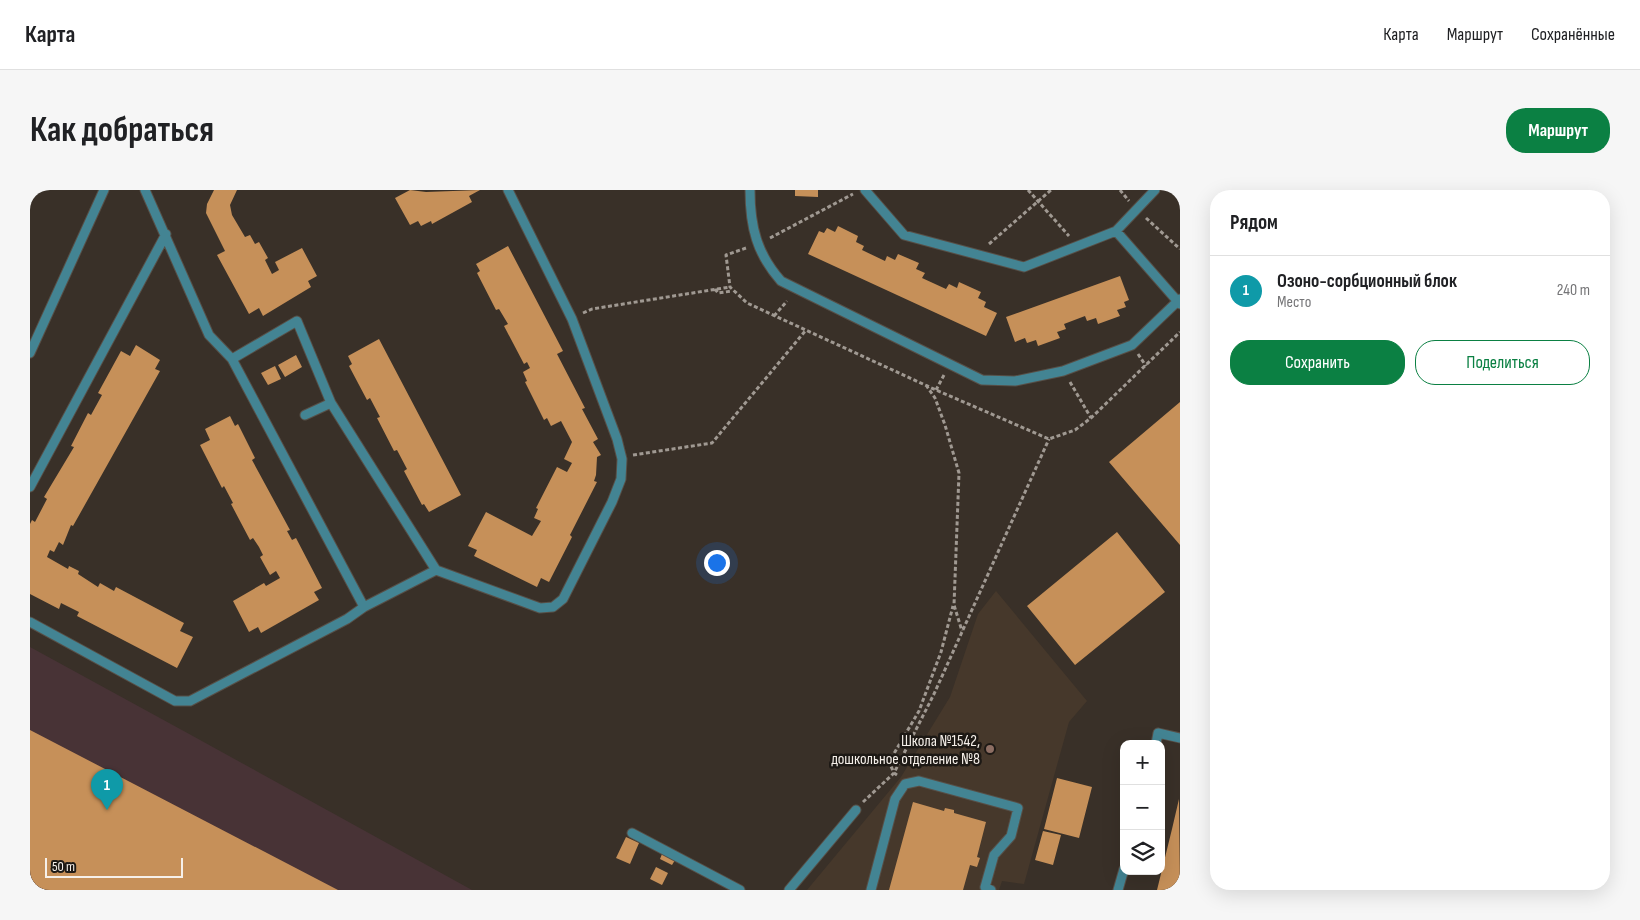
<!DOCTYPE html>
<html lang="ru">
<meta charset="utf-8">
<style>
body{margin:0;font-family:"Sofia Sans Condensed",sans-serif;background:#f6f6f6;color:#202124}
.controls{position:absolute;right:15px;bottom:15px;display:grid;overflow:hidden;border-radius:10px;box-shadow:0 5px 20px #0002}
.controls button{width:45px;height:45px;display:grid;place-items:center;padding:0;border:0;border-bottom:1px solid #e0e0e0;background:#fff;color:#202124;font:25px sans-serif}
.scale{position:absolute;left:15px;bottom:12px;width:138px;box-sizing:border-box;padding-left:5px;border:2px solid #f6f0ea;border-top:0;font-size:14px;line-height:18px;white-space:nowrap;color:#f6f0ea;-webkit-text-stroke:4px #1d1915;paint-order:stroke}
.you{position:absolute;left:686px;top:372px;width:18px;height:18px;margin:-12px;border:4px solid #fff;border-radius:50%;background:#1a73e8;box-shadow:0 0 0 8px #1a73e833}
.badge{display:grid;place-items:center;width:32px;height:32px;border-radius:50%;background:#0b8043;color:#fff;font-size:16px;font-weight:700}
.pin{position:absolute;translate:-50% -41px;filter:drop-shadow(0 1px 2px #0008)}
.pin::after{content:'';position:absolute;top:26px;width:18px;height:15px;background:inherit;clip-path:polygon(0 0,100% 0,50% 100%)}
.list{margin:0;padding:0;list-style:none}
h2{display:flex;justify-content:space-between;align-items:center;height:65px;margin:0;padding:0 20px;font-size:21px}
h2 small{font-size:16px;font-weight:400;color:#757577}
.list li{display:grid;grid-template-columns:32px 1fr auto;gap:15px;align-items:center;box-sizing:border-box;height:70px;padding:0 20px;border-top:1px solid #e0e0e0}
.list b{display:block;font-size:19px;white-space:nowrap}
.list p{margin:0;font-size:16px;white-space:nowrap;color:#757577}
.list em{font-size:16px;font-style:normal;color:#757577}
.actions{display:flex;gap:10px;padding:15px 20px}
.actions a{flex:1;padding:11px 0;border:1px solid #0b8043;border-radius:20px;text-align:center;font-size:18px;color:#0b8043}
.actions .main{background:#0b8043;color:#fff}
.icon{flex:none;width:28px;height:28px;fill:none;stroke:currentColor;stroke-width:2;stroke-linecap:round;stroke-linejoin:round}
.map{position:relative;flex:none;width:1150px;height:700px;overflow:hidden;border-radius:20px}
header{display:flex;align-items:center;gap:30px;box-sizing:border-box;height:70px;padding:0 25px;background:#fff;border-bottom:1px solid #e0e0e0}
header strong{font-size:24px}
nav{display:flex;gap:28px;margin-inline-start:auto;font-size:18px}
.intro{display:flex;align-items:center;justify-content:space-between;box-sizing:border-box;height:120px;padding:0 30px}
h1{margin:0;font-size:35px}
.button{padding:12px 22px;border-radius:20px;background:#0b8043;color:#fff;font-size:18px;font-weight:700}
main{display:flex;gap:30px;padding:0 30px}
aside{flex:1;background:#fff;border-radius:20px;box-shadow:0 5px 20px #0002}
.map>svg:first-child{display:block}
.built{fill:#46382b}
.industrial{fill:#483336}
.building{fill:#c69059}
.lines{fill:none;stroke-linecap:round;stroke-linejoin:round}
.service-casing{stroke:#574f47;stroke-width:11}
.path{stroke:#a09992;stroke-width:3;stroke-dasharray:4 2.5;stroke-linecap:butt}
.service{stroke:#438493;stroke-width:9}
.education-dot{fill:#8d6e63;stroke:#1d1915;stroke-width:2}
.labels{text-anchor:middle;stroke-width:5;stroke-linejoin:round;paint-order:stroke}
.poi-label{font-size:16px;fill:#f6f0ea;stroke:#1d1915;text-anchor:end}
</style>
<header>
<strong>Карта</strong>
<nav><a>Карта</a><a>Маршрут</a><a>Сохранённые</a></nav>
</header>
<div class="intro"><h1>Как добраться</h1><a class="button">Маршрут</a></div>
<main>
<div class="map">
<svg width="1150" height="700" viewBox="0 0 1150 700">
<rect width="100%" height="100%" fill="#393028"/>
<path class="built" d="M 966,401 L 1057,511 L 1039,532 L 994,694 L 972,691 L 969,700 L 777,700 L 871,587 L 920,507 L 948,424 Z"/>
<path class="industrial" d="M 0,457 L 161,545 L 442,700 L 0,700 Z"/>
<path class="building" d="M 184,0 L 207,0 L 200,15 L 202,25 L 215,47 L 220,45 L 225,54 L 229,52 L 238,68 L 235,70 L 242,84 L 249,80 L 245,72 L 272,58 L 287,86 L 278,91 L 281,97 L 233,126 L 229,118 L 219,124 L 187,65 L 195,61 L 176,23 L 177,14 Z
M 380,0 L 396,2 L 450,0 L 439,6 L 442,12 L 402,34 L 401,31 L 391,36 L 388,31 L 380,35 L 365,8 Z
M 765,0 L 788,0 L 788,7 L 765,6 Z
M 808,36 L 828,46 L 826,52 L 834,56 L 832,60 L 855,71 L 857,66 L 865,70 L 868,64 L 889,73 L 886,79 L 895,83 L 892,88 L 916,99 L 919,94 L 927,98 L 929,92 L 951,102 L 948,108 L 956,112 L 954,117 L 967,123 L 956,146 L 778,64 L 789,41 L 794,43 L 797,38 L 805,42 Z
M 478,56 L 533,161 L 527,164 L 555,218 L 552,219 L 568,249 L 563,252 L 571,265 L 567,267 L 566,285 L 564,291 L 567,292 L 540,345 L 542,347 L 519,392 L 511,388 L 507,397 L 444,366 L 447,360 L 438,356 L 456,322 L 502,346 L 511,331 L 504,328 L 508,319 L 506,318 L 527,277 L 537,282 L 542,273 L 534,269 L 542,252 L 531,231 L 521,236 L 517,228 L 514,230 L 495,192 L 497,191 L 493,182 L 500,178 L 497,172 L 494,174 L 474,136 L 478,134 L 469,119 L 466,120 L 447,83 L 450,81 L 446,74 Z
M 1090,86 L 1099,110 L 1094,112 L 1096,117 L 1087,120 L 1090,126 L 1068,134 L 1066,128 L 1057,131 L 1055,126 L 1034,134 L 1036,139 L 1027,142 L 1030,148 L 1008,156 L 1006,150 L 997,153 L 995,148 L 985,152 L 976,127 Z
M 349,149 L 431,305 L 399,322 L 394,314 L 392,315 L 374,281 L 377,279 L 367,260 L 364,261 L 347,228 L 350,227 L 340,208 L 337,210 L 319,176 L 322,174 L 318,166 Z
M 106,155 L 130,170 L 125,179 L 130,181 L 43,336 L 41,335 L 33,355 L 29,352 L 24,362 L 20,360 L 17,367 L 38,379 L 39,376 L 49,381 L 48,384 L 68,397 L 70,393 L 84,401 L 86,397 L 154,433 L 150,441 L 163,447 L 147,478 L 47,426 L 49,422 L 31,413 L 29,419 L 0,404 L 0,334 L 2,330 L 5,332 L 17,309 L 14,307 L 44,257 L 41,256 L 58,223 L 61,225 L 72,205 L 68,203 L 91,161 L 100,166 Z
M 266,165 L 272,177 L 255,187 L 248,175 Z
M 245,176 L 251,189 L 238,195 L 231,183 Z
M 1150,212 L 1150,355 L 1079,272 Z
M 200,226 L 205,236 L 208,234 L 225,268 L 222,270 L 260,340 L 257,341 L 262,350 L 266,348 L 292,398 L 284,402 L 289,410 L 231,443 L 228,437 L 219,442 L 203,411 L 234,393 L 236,396 L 250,388 L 246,381 L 240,385 L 230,367 L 233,365 L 229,357 L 223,348 L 220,350 L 201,314 L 203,313 L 194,296 L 192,298 L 170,255 L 180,250 L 175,239 Z
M 1087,342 L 1135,402 L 1045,475 L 997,416 Z
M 0,540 L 308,700 L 0,700 Z
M 1027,588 L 1062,597 L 1049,648 L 1014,639 Z
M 1149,609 L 1150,700 L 1127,700 L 1142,639 Z
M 883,612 L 914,621 L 915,618 L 924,620 L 924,623 L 956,632 L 947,667 L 950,668 L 947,677 L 940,675 L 933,700 L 859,700 Z
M 1013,641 L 1031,645 L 1023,675 L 1005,670 Z
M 596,647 L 609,653 L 600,674 L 586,668 Z
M 632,664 L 645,670 L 642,675 L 630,669 Z
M 626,677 L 638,683 L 632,695 L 620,689 Z"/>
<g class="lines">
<g class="service-casing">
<path id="service" d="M 115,0 L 179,145 L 202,169 L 267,131 L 301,213 L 406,380
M 720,0 C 720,37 727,64 751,91 L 952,190 L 985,191 L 1033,181 L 1102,155 L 1150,109
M 835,0 L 874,45 L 994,77 L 1086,41 L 1125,0
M 1086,41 L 1150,114
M 0,163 L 74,0
M 202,169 L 334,417 L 406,380
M 275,225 L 301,213
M 0,297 L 136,44
M 406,380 L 510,418 L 523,417 L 533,409 L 582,312 L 591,289 L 592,269 L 587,249 L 542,129 L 478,0
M 0,432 L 145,511 L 160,511 L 317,429 L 334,417
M 1126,554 L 1128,543 L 1150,548
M 602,643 L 710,700
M 759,700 L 826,620
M 841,700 L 865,609 L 875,594 L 889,591 L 988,618 L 981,646 L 964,665 L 955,697 L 961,700
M 1088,700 L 1094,679"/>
</g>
<path class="path" d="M 998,0 L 1039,46
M 1090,0 L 1099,11
M 1116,28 L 1150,59
M 740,48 L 823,4
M 959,54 L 1021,0
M 716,58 L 696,65 L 700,97 L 717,113 L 906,200 L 1019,249 L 1045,240 L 1061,228 L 1150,142
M 685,99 L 688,103 L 702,101
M 553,123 L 562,119 L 700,97
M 744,126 L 757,111
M 1108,164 L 1116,176
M 1040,192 L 1061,228
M 896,195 L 905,208 L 915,235 L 929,283 L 924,415 L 932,441
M 906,200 L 914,185
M 603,265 L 682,253 L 776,140
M 867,585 L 864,583 L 904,504 L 1019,249
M 833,612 L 864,583 L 859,572 L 889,521 L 911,462 L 923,416"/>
<use href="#service" class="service"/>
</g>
<circle class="education-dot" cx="960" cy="559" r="5"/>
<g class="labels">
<g class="poi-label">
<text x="950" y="556">Школа №1542,<tspan x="950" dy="18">дошкольное отделение №8</tspan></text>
</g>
</g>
</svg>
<div class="controls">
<button>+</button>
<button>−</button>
<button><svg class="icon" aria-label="layers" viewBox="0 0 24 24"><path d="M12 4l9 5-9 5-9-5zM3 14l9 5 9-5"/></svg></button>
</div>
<div class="scale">50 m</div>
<div class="you"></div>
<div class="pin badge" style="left:77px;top:620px;background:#0f9aa8">1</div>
</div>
<aside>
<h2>Рядом<small></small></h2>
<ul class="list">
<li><span class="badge" style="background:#0f9aa8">1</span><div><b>Озоно-сорбционный блок</b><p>Место</p></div><em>240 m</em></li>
</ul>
<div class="actions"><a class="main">Сохранить</a><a>Поделиться</a></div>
</aside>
</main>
